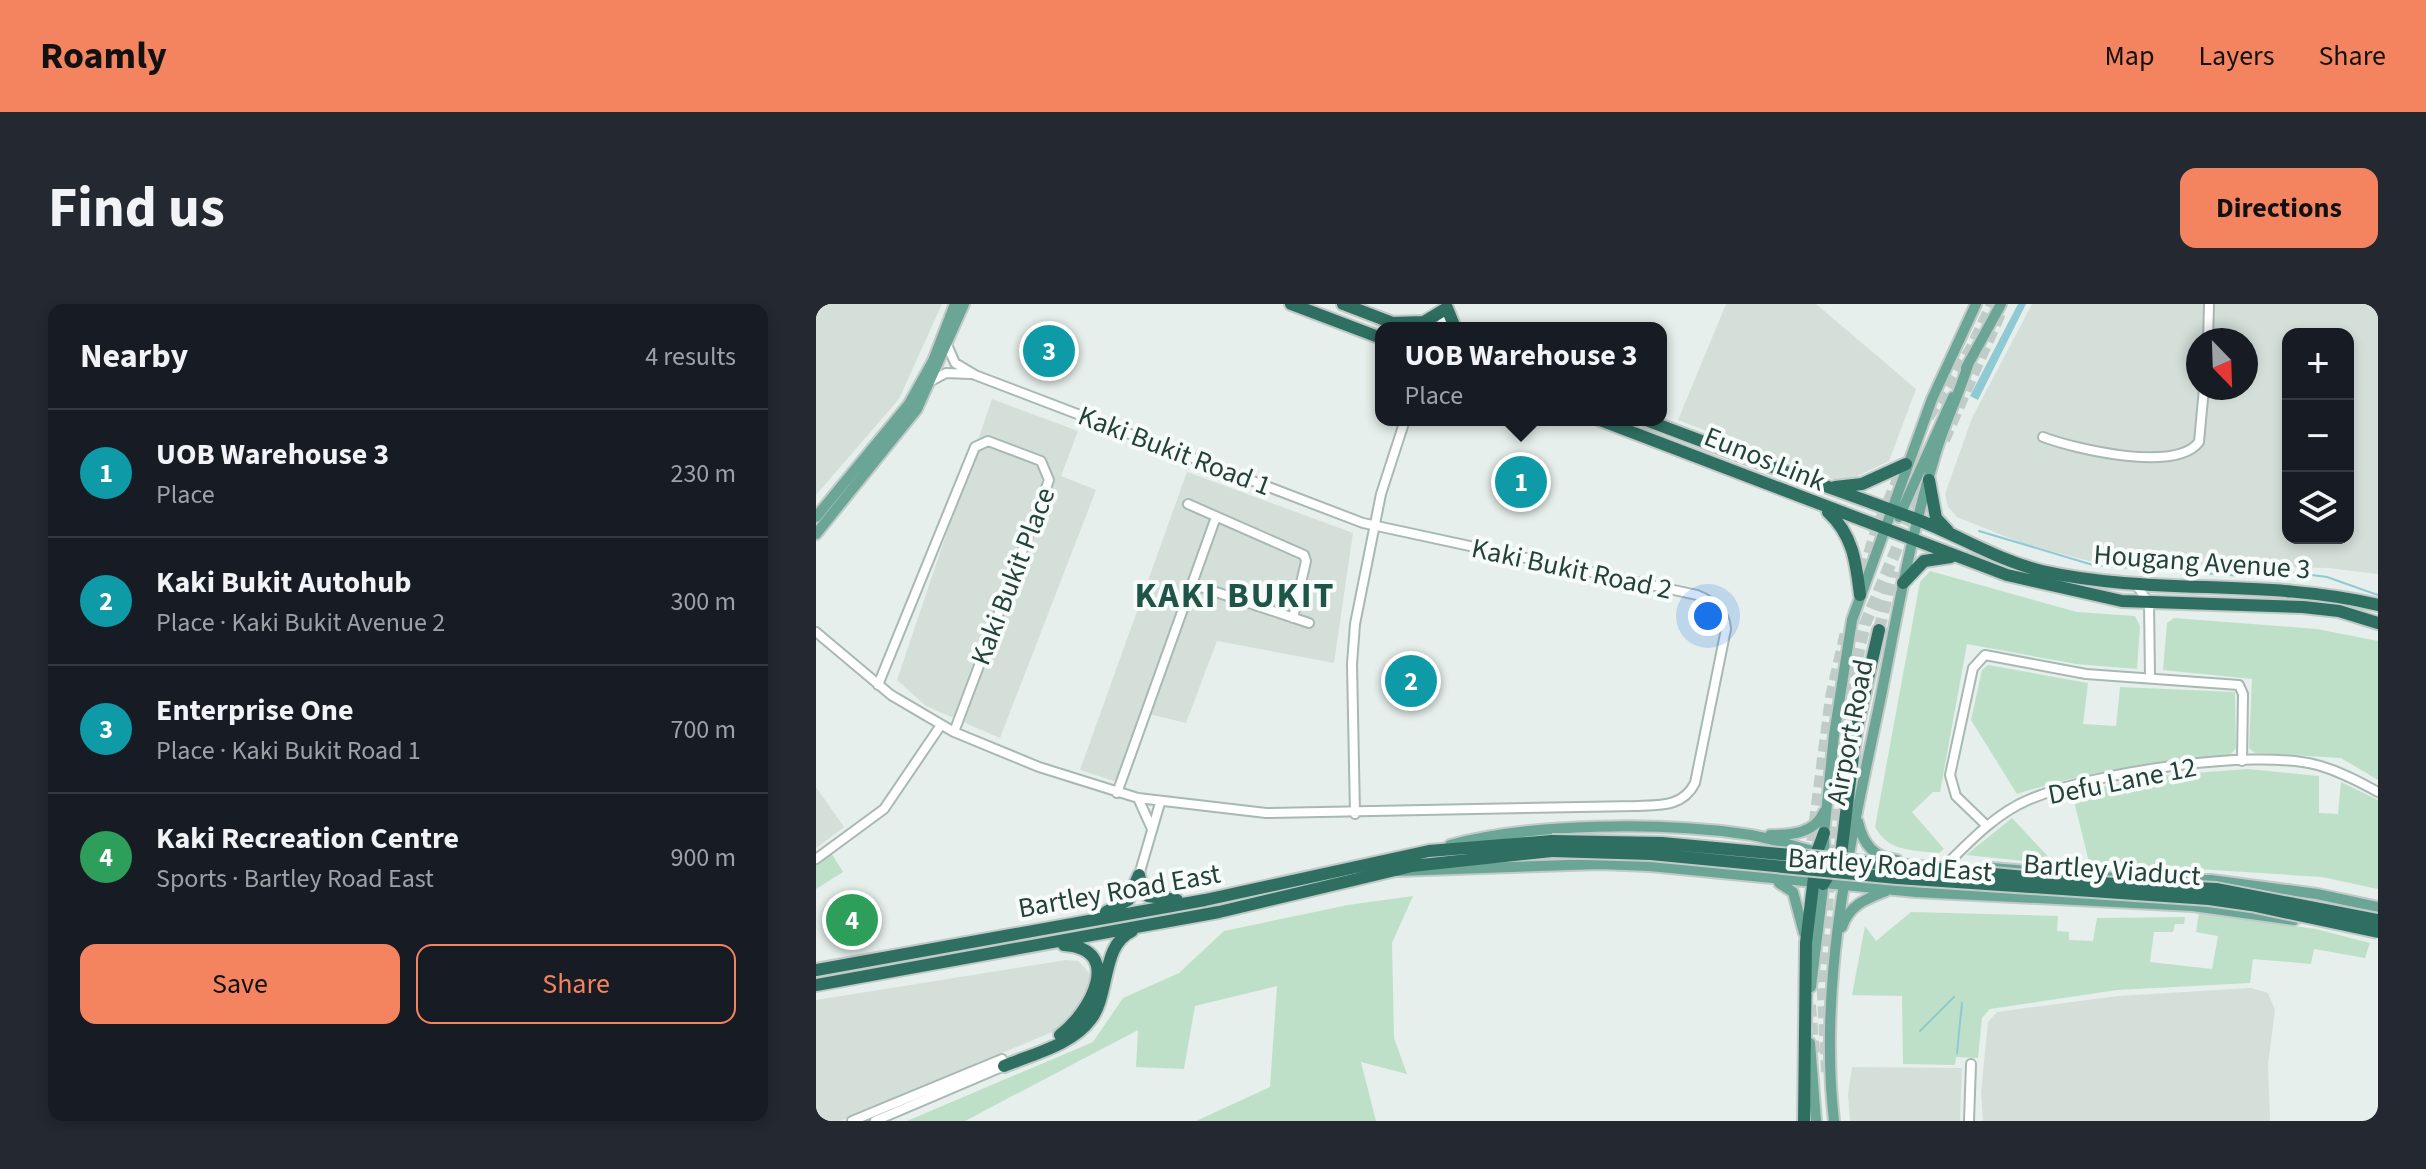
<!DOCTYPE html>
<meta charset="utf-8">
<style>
body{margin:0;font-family:"Source Sans 3",sans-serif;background:#242831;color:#f1f3f6}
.controls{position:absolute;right:24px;top:24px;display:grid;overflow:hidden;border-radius:16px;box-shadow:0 4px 12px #0003}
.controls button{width:72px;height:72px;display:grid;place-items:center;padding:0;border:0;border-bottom:2px solid #363941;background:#171b24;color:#f1f3f6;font:40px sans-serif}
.compass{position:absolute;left:1370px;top:24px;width:72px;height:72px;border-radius:50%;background:#171b24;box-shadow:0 4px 12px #0003;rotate:157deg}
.you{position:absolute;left:892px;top:312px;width:28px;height:28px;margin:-20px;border:6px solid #fff;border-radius:50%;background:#1a73e8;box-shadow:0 0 0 12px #1a73e833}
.badge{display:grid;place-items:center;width:52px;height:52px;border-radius:50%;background:#f4845f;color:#fff;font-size:26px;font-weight:700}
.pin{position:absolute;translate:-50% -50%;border:4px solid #fff;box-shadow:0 2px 8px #0006}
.popup{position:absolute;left:559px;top:18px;width:292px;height:104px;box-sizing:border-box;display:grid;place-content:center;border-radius:16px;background:#171b24;filter:drop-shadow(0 2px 6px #0005);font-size:26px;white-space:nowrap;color:#9ea1a6}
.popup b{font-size:30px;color:#f1f3f6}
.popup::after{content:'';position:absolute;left:50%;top:100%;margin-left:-16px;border:16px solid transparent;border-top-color:#171b24}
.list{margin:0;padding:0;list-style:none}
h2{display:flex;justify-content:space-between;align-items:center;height:104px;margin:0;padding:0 32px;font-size:34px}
h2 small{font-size:26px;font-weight:400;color:#9ea1a6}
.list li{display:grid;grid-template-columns:52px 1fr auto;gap:24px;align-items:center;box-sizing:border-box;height:128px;padding:0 32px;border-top:2px solid #363941}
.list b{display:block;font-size:30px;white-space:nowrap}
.list p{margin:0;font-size:26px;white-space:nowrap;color:#9ea1a6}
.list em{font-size:26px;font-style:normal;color:#9ea1a6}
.actions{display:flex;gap:16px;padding:24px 32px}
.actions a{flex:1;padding:18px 0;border:2px solid #f4845f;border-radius:16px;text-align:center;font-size:28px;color:#f4845f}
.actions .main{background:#f4845f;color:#111}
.icon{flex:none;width:44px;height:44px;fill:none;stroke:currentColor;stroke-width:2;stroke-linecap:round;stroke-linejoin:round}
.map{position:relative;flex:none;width:1562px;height:817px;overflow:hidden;border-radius:16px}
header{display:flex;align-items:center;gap:48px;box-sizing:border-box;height:112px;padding:0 40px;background:#f4845f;color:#111}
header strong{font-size:38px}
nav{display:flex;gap:44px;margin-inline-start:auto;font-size:28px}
.intro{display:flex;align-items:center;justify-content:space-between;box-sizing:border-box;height:192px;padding:0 48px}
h1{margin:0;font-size:56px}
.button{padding:20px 36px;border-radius:16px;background:#f4845f;color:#111;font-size:28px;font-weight:700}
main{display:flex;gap:48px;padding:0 48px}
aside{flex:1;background:#171b24;border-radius:16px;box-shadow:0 4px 12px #0003}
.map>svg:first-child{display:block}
.built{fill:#d4dfda;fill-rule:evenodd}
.green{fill:#bfe0c8}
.water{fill:#8ec9d4}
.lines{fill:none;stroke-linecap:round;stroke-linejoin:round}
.stream{stroke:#8ec9d4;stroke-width:2}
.highway-tunnel{stroke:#bfccc8;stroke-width:12;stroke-dasharray:12 6;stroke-linecap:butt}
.minor-casing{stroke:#a8b8b2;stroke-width:12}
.major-casing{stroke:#c2cac8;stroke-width:14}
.highway-casing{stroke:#c2cac8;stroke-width:16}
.minor{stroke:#fff;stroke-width:8}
.major{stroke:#6aa596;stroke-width:10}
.highway{stroke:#2f6f62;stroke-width:12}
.highway-bridge-casing{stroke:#c2cac8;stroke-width:16;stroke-linecap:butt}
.highway-bridge{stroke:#2f6f62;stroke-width:12}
.labels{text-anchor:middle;stroke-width:8;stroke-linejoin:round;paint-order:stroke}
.street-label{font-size:28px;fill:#24423a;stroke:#f7fbf9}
.district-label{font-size:36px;font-weight:bold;letter-spacing:2px;fill:#1f5548;stroke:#f7fbf9}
</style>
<header>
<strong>Roamly</strong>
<nav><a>Map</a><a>Layers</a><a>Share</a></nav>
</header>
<div class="intro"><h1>Find us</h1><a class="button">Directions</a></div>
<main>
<aside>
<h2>Nearby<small>4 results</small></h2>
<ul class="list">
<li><span class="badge" style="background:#0f9aa8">1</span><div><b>UOB Warehouse 3</b><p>Place</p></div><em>230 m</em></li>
<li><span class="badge" style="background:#0f9aa8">2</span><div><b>Kaki Bukit Autohub</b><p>Place · Kaki Bukit Avenue 2</p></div><em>300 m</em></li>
<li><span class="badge" style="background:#0f9aa8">3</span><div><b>Enterprise One</b><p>Place · Kaki Bukit Road 1</p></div><em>700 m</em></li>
<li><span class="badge" style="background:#2e9e5b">4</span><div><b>Kaki Recreation Centre</b><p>Sports · Bartley Road East</p></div><em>900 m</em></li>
</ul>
<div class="actions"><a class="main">Save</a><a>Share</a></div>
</aside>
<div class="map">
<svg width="1562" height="817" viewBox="0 0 1562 817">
<rect width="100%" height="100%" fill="#e6efeb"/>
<path class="built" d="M 0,0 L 126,0 L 83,95 L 0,191 Z
M 910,0 L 1000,0 L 1100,85 L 1073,157 L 1027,179 L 862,116 Z
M 1216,0 L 1562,0 L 1562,270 L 1512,264 L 1277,258 L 1211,241 L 1141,213 L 1132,203 L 1129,190 L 1156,114 ZM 1472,30 L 1532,30 L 1532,234 L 1472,234 ZM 1382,36 L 1430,36 L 1430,84 L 1382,84 Z
M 176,95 L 262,127 L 245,172 L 280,186 L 184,434 L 110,402 L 81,376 Z
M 371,168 L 537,229 L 518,359 L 401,337 L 370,419 L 333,410 L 307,480 L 264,466 Z
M 0,483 L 28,523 L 0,544 Z
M 250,656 L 262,657 L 269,664 L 275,672 L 276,686 L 248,723 L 24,817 L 0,817 L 0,696 Z
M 1435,684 L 1452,689 L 1459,706 L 1452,760 L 1454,817 L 1167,817 L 1165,788 L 1172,718 L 1181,708 L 1302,692 Z
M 1036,763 L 1146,764 L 1144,817 L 1034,817 L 1032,790 Z"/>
<path class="green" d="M 1114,267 L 1261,308 L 1319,312 L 1324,322 L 1321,365 L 1260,360 L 1151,340 L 1124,488 L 1117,488 L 1096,508 L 1128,545 L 1123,549 C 1096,546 1073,548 1059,523 L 1104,278 Z
M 1358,314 L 1501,325 L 1562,337 L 1562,476 L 1525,454 L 1439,449 L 1433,444 L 1436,375 L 1347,366 L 1351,319 Z
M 1172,361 L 1272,379 L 1267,420 L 1300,422 L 1304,383 L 1419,388 L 1420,444 L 1414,451 C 1341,456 1271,468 1201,490 L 1155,416 L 1166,366 Z
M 1432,465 L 1503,472 L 1503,509 L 1522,510 L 1525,478 L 1562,496 L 1562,585 L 1506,573 L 1273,558 L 1256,489 L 1339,472 Z
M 1196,514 L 1239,560 L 1150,551 Z
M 14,547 L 27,568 L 0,585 L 0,557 Z
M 597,592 L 576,639 L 578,734 L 591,770 L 545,758 L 560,817 L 380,817 L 454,783 L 461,682 L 379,702 L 368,765 L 320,763 L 322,726 L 149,817 L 91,817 L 277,738 L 307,694 L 363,669 L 408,627 L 532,601 Z
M 1095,608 L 1242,612 L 1241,627 L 1253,628 L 1253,636 L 1277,637 L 1281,614 L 1369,613 L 1368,620 L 1359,620 L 1357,628 L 1338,628 L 1334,658 L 1396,665 L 1402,632 L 1380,628 L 1383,608 L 1500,625 L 1554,639 L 1549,654 L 1498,645 L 1495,660 L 1437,655 L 1434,679 L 1301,686 L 1174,705 L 1166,714 L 1162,754 L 1140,753 L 1139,761 L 1087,760 L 1086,692 L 1036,691 L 1049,622 L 1060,637 Z"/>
<path class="water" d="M 1202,0 L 1210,0 L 1162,96 L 1154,92 Z"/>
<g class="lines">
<path class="stream" d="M 1163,227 L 1277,261 L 1440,273 L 1473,268 L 1511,273 L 1562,291
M 1104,727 L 1138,693
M 1141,749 L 1146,699"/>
<path class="highway-tunnel" d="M 1112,113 L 1155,45 L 1176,0
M 1128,136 L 1185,7
M 1043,284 L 1060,227 L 1086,166
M 1063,326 L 1077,267
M 994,555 L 1015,393 L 1030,328
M 994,701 L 998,750
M 1011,768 L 1006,671 L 1017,523 L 1033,392 L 1049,320 L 1107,182"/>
<g class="minor-casing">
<path id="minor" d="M 624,24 L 631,6
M 1392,36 L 1393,0
M 117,76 L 130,69 L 154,70
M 1227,133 C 1259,145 1359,169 1383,138 L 1388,84
M 372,200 L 488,251 L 490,257 L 477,314
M 376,280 L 493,319
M 1321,282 L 1333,299 L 1334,373
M 0,328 L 75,391 L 138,428 L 223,463 L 322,494 L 450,509 L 820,502 C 844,501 867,503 879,479 L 910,325 C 909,307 897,297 881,291 L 547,219 L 159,71 L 139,59 L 132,43
M 62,381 L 159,143 L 172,137 L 225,157 L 233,176 L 138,428
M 301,489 L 400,213
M 322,494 L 336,525
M 539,510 L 536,360 L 539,320 L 565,190 L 589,116
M 1171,522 L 1140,492 L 1134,471 L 1157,364 L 1169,351 L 1270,370 L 1423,381 L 1427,390 L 1426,457
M 0,555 L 68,505 L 125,421
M 1131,560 C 1154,537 1181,509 1212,496 C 1274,469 1436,444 1501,461 C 1523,467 1542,477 1562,488
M 323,571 L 344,499
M 36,817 L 186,755
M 59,817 L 188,762
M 1153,817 L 1155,760"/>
</g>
<g class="major-casing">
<path id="major" d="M 1150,64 L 1185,0
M 0,213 L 93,100 L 117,57 L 139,0
M 1083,213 L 1137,93
M 0,230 L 101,105 L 148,0
M 1042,518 C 1047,539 1057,554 1081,556
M 954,531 C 975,531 998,530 1008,508
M 634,541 C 716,519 844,518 928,530 C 955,533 980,544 1006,549
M 1009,560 L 1008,529 L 1018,431 L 1036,316 L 1116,95 L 1160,0
M 1176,564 L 1324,576 L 1395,576 L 1501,590 L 1562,603
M 581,567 L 784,560 L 834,562 L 1100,588 L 1377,602 L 1478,616
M 963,579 L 977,588 L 988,629
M 1026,623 C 1033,601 1050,595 1070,587
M 995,683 L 1008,576
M 994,739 L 1000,817
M 1018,817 C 1002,676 1035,535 1064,397 C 1080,316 1094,234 1118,155 C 1127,122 1143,91 1153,58"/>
</g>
<g class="highway-casing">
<path id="highway" d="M 475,0 L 565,34
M 527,0 L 582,21
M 576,19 L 608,18 L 631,4 L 639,24
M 784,116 L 1191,271 L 1306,297 L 1487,303 L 1523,307 L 1562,319
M 830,116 C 918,150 1008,181 1097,214 C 1141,230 1180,256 1226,267 C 1337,292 1451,274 1562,301
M 1113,176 L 1120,214 L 1132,227
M 1019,183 L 1046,180 L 1090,160
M 1012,208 C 1037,231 1040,258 1044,291
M 1087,279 L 1108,257 L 1135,253
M 323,571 L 326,585 L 332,592 L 361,596
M 1007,580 L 1025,551 L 1040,427 L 1063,326
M 290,608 L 312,596 L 323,571
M 0,666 L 389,596 L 613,547 L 736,537
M 0,681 L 403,608 L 596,562 L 736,547
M 244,731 C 274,709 309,645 248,641
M 188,762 C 217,750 256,741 275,715 C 294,690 285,641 316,627
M 988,817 L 990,639 L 1001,548 L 1008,529"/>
</g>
<use href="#minor" class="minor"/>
<use href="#major" class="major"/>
<use href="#highway" class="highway"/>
<g class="highway-bridge-casing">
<path id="highway-bridge" d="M 736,537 L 846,539 L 1264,578 L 1400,585 L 1562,616
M 736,547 L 835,550 L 1081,574 L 1393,595 L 1435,601 L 1562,628"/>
</g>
<use href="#highway-bridge" class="highway-bridge"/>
</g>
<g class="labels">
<g class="street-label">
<text transform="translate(359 146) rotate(21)" y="10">Kaki Bukit Road 1</text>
<text transform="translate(949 154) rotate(22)" y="10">Eunos Link</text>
<text transform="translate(1386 257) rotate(4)" y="10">Hougang Avenue 3</text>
<text transform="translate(756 264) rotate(12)" y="10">Kaki Bukit Road 2</text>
<text transform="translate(196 272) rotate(-69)" y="10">Kaki Bukit Place</text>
<text transform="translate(1033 428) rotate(-79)" y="10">Airport Road</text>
<text transform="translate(1306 476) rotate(-11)" y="10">Defu Lane 12</text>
<text transform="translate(1074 560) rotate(4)" y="10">Bartley Road East</text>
<text transform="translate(1296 565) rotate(4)" y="10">Bartley Viaduct</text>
<text transform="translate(303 586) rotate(-10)" y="10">Bartley Road East</text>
</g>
<g class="district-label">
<text x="419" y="303">KAKI BUKIT</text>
</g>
</g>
</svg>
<div class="controls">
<button>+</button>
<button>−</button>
<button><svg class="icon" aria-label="layers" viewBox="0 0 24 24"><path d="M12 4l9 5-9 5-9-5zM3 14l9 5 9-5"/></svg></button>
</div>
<svg class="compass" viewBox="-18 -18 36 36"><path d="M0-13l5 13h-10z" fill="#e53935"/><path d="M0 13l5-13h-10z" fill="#9ea1a6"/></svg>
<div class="you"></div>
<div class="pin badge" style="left:705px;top:178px;background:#0f9aa8">1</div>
<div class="popup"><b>UOB Warehouse 3</b>Place</div>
<div class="pin badge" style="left:595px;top:377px;background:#0f9aa8">2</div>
<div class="pin badge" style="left:233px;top:47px;background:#0f9aa8">3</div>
<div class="pin badge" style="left:36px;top:616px;background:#2e9e5b">4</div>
</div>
</main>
